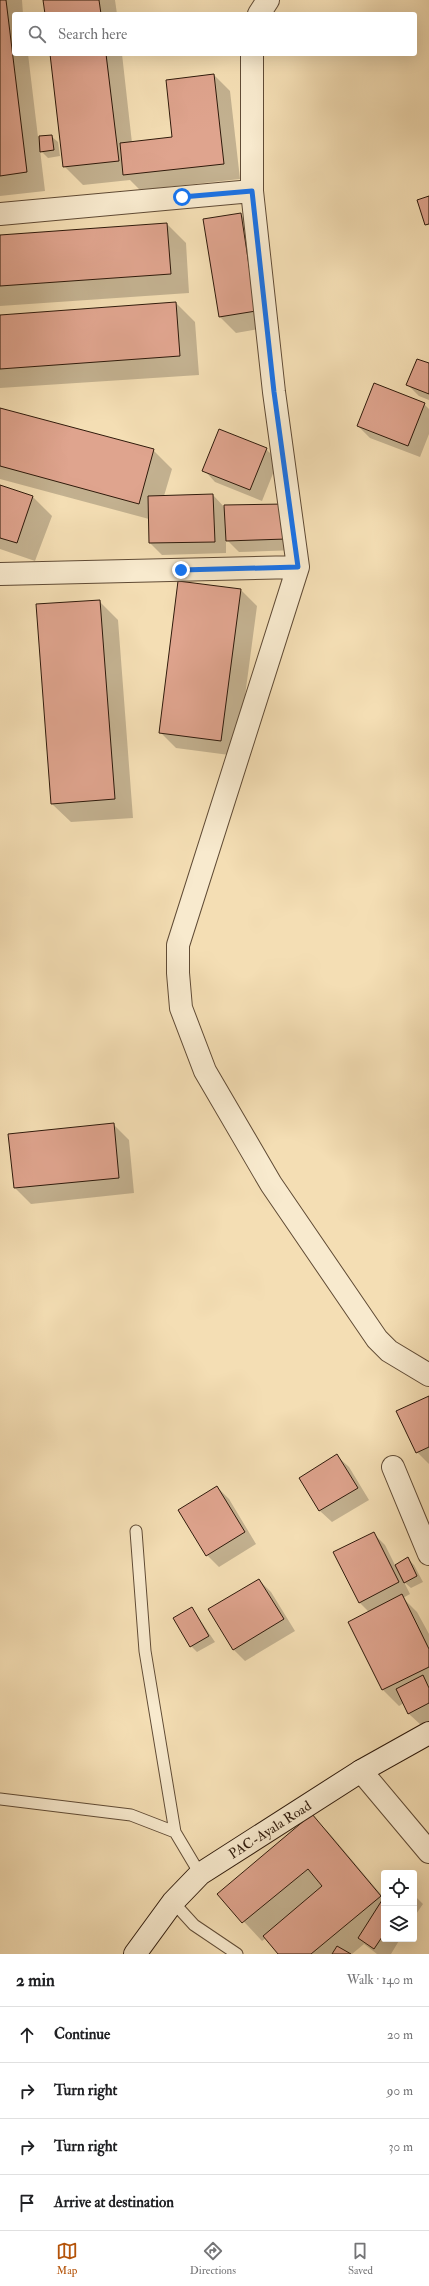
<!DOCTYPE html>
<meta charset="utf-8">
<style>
body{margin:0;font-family:"IM FELL Double Pica",serif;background:#f2f2f2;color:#202124}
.controls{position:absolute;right:12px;bottom:12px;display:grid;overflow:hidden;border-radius:4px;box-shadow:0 4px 16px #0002}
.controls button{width:36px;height:36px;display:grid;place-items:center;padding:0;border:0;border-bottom:1px solid #e0e0e0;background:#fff;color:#202124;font:20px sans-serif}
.stop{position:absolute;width:12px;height:12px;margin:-9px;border:3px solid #1a73e8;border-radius:50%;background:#fff}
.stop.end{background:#1a73e8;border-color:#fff;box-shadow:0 1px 4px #0008}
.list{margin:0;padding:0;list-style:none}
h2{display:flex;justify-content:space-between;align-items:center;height:52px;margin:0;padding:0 16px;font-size:17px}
h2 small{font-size:13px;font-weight:400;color:#757577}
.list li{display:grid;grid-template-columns:26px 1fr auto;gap:12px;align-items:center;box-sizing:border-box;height:56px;padding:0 16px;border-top:1px solid #e0e0e0}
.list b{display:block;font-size:15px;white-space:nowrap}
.list em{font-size:13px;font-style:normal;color:#757577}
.icon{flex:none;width:22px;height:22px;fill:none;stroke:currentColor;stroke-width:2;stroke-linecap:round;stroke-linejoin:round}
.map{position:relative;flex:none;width:429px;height:1954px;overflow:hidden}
.search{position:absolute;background:#fff;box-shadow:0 4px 16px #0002;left:12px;right:12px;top:12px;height:44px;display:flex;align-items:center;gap:10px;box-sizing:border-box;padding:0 14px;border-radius:4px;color:#757577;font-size:15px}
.sheet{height:276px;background:#fff}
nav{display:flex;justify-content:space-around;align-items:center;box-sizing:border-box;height:56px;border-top:1px solid #e0e0e0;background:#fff;font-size:11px;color:#757577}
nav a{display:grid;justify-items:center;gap:2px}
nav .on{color:#b45309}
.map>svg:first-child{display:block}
.shadow{fill:#0003}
.building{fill:#dfa48e;stroke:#2f1a0b}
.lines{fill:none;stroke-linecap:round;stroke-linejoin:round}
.lane-casing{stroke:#604b35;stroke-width:13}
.street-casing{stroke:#604b35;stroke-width:24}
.secondary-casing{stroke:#2f1a0b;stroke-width:24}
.lane{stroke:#f8eace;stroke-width:11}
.street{stroke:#f8eace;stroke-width:22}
.secondary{stroke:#f8eace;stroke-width:22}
.route{stroke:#1a73e8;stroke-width:5}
.labels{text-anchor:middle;stroke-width:3.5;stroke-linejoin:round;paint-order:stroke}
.street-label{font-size:14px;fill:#2f1a0b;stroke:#f8eace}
</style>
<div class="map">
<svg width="429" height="1954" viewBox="0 0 429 1954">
<rect width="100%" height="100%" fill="#f4deb4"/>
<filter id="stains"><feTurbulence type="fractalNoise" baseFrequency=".005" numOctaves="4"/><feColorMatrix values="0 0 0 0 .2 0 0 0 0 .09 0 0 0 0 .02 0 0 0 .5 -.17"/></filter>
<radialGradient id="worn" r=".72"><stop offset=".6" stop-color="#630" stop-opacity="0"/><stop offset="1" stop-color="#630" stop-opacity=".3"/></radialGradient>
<path class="shadow" d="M 0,0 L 22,0 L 23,14 L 14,14 L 14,54 L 28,54 L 38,137 L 51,136 L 58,142 L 60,156 L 48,158 L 40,150 L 45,191 L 0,196 Z
M 44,0 L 115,0 L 117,14 L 46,14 Z
M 51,54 L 122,54 L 132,143 L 173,138 L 214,75 L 230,91 L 240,179 L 140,190 L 130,180 L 83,185 L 64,166 Z
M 240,214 L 256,230 L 271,327 L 236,333 L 220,317 Z
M 167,224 L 186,243 L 189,293 L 0,306 L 0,236 Z
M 176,303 L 195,322 L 199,375 L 0,388 L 0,316 Z
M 429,364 L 429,400 L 419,396 L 407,384 Z
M 424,404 L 429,409 L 429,434 L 420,457 L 370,438 L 358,426 Z
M 0,409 L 153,450 L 172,469 L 164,496 L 213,495 L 225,508 L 285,505 L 298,550 L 239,552 L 226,539 L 226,553 L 162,555 L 150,543 L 149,519 L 0,479 Z
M 266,449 L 278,461 L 262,501 L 215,482 L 204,470 Z
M 0,486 L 33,497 L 52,516 L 35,561 L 0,549 Z
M 241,590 L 257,606 L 237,756 L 176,748 L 160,732 Z
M 99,601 L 118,620 L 133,818 L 71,822 L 52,804 Z
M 113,1124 L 129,1140 L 134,1193 L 31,1204 L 15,1188 L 9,1135 Z
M 429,1397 L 429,1464 L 417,1452 Z
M 337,1456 L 349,1467 L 369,1500 L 332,1522 L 320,1511 L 300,1478 Z
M 217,1487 L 229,1499 L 256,1544 L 219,1567 L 207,1555 Z
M 373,1533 L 385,1545 L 395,1565 L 408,1559 L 414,1565 L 423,1582 L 411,1588 L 404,1582 L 410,1594 L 403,1598 L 417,1612 L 429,1634 L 429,1721 L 421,1725 L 409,1714 L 404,1703 L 399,1706 L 383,1690 L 349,1622 L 369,1612 L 359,1602 Z
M 259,1580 L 271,1592 L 295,1631 L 245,1661 L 233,1649 Z
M 192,1608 L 215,1642 L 197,1652 L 191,1646 Z
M 312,1815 L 330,1834 L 384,1898 L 384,1939 L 400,1939 L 391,1954 L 377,1954 L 364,1944 L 352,1954 L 280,1954 L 266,1938 L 262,1941 L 218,1894 Z
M 414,1895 L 423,1904 L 414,1917 Z"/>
<path class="building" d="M 0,0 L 6,0 L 27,172 L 0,176 Z
M 43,0 L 99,0 L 101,14 L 45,14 Z
M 50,54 L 106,54 L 119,161 L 63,167 Z
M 214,74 L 224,164 L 123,175 L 120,143 L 172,137 L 166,80 Z
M 52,135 L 54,150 L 40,152 L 39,136 Z
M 429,196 L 429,224 L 425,225 L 417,200 Z
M 241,213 L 256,311 L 219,317 L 203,219 Z
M 167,223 L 171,274 L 0,286 L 0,235 Z
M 176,302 L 180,356 L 0,369 L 0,315 Z
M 417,359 L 429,363 L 429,394 L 406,385 Z
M 374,383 L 425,403 L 408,446 L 357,426 Z
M 0,408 L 154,449 L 139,504 L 0,466 Z
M 219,429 L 267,448 L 250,490 L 202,471 Z
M 0,485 L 33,496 L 17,543 L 0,538 Z
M 213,494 L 215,542 L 149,543 L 148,496 Z
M 285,504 L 286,539 L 226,541 L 224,505 Z
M 178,581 L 241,589 L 221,741 L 159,733 Z
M 100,600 L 115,799 L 51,804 L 36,604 Z
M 114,1123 L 119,1178 L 14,1188 L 8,1134 Z
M 429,1396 L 429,1447 L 416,1453 L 396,1411 Z
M 337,1454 L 358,1488 L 319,1511 L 299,1478 Z
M 217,1486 L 245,1532 L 206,1556 L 178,1510 Z
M 374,1532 L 399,1582 L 359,1603 L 333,1552 Z
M 408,1557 L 417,1576 L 404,1583 L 395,1565 Z
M 259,1579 L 284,1619 L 233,1650 L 208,1609 Z
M 402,1594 L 429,1649 L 429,1667 L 382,1690 L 348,1622 Z
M 192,1607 L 209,1636 L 190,1647 L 173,1618 Z
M 423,1675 L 429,1688 L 429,1703 L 408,1714 L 396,1689 Z
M 312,1814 L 381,1896 L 311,1954 L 278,1954 L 263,1936 L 322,1886 L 308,1869 L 242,1923 L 217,1894 Z
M 384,1897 L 384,1934 L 374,1949 L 358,1938 Z
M 337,1946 L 351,1954 L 332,1954 Z"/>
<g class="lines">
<g class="lane-casing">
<path id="lane" d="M 136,1531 L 145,1651 L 175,1832
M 0,1799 L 131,1815 L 175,1832 L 200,1874
M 173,1902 L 194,1925 L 237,1954"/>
</g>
<g class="street-casing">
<path id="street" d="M 259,14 L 268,0
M 252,54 L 252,191 L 274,392 L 298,567 L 178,945 L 178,973 L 181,1008 L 205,1071 L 271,1184 L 377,1339 L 389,1351 L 429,1375
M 0,214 L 252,191
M 0,574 L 298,567
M 393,1467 L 429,1554
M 361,1771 L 429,1852"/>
</g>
<g class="secondary-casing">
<g id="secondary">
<path id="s1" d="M 135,1954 L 173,1902 L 200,1874 L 361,1771 L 429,1733"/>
</g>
</g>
<use href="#lane" class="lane"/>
<use href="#street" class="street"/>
<use href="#secondary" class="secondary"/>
</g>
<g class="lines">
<path class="route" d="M 181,570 L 298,567 L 274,392 L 252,191 L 182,197"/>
</g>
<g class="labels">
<g class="street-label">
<text dy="5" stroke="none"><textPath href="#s1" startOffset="186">PAC-Ayala Road</textPath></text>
</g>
</g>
<rect width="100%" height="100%" filter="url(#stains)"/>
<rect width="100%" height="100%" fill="url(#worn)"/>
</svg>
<div class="controls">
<button><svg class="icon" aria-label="locate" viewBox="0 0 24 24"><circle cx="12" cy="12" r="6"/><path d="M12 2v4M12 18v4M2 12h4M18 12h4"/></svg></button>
<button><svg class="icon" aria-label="layers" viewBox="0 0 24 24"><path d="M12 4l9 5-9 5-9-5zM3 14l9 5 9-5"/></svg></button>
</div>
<div class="stop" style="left:182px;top:197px"></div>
<div class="stop end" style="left:181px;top:570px"></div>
<div class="search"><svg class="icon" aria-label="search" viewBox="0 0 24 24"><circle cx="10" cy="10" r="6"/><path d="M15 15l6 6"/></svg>Search here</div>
</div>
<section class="sheet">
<h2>2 min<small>Walk · 140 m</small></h2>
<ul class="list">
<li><svg class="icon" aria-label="ahead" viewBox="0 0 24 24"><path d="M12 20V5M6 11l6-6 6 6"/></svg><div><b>Continue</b></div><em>20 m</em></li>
<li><svg class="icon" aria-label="right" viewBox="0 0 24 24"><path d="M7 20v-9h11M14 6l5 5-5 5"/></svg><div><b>Turn right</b></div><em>90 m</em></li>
<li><svg class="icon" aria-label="right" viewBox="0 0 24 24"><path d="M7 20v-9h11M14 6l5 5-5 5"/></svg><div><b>Turn right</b></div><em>30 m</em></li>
<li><svg class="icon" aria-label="arrive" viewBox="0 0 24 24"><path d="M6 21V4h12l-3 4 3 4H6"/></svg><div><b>Arrive at destination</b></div></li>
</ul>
</section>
<nav>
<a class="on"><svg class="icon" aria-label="map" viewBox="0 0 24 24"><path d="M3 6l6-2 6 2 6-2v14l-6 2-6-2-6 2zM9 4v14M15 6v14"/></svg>Map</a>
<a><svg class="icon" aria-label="directions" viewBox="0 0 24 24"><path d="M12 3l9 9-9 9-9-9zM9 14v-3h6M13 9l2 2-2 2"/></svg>Directions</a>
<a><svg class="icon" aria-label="saved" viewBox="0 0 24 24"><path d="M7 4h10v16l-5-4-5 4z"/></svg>Saved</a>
</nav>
